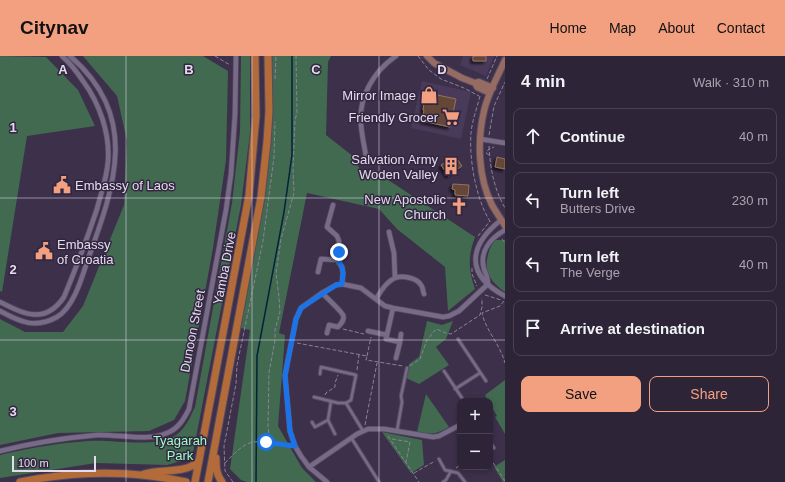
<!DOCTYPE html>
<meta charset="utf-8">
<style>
body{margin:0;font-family:Helvetica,sans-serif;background:#3a3043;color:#f1f3f6}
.controls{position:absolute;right:12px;bottom:12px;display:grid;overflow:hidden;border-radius:8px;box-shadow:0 2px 6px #0003}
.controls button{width:36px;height:36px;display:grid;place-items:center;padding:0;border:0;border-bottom:1px solid #494153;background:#2e2438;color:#f1f3f6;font:20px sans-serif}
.scale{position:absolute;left:12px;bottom:10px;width:84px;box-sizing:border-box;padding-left:4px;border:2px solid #e4dced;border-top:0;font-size:11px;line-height:14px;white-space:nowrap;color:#e4dced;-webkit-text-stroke:3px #332640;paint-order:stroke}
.stop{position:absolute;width:12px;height:12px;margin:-9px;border:3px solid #1a73e8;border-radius:50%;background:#fff}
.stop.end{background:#1a73e8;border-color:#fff;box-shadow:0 1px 4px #0008}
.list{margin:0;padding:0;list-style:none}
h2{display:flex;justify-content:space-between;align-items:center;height:52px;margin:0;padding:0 16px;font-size:17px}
h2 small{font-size:13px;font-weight:400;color:#a7a4ae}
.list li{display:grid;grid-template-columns:26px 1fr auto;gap:12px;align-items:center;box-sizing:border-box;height:56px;margin:0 8px 8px;padding:0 8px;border:1px solid #494153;border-radius:8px}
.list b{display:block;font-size:15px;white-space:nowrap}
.list p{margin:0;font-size:13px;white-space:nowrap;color:#a7a4ae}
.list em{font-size:13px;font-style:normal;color:#a7a4ae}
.actions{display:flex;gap:8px;padding:12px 16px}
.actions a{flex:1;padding:9px 0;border:1px solid #f3a081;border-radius:8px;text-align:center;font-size:14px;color:#f3a081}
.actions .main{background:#f3a081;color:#111}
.icon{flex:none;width:22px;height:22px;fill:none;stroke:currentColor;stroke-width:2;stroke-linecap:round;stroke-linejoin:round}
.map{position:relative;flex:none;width:505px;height:426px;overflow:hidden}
header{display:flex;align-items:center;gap:24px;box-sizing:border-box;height:56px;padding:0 20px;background:#f3a081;color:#111}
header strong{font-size:19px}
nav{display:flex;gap:22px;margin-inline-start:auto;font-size:14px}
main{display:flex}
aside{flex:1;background:#2e2438}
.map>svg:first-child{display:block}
.built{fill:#493a5a}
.green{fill:#416a51}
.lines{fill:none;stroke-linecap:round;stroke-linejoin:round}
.stream{stroke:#002538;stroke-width:1.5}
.building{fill:#654738;stroke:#937262;filter:url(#shadow)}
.lane-casing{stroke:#564b61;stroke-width:4.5}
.street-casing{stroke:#564b61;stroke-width:6}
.secondary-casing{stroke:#564b61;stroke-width:8}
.primary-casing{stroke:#564b61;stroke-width:9}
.path{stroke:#8c8298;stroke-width:1;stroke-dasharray:4 2;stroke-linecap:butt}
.lane{stroke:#786b88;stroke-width:2.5}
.street{stroke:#786b88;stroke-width:4.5}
.secondary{stroke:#966b61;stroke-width:6}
.primary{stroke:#b36b39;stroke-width:7}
.route{stroke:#1a73e8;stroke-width:5}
.grid{fill:none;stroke:#e4dced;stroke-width:1;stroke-opacity:0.55}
.labels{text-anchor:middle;stroke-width:3;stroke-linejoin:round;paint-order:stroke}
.poi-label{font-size:13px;fill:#e4dced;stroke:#332640;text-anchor:end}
.street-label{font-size:13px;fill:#e4dced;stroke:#332640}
.park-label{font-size:13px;fill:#9dfdc3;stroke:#332640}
.grid-label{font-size:13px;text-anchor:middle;font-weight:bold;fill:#e4dced;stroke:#332640;stroke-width:3;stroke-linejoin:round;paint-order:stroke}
</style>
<header>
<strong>Citynav</strong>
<nav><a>Home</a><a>Map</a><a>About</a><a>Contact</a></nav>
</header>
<main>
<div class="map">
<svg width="505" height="426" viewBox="0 0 505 426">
<defs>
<filter id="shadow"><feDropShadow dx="-2.5" dy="2.5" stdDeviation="1" flood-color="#0009"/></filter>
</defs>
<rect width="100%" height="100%" fill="#3d304b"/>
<path class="built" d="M 463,0 L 494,0 L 486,20 L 460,9 Z
M 422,25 L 471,36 L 461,83 L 411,72 Z"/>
<path class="green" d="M 0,0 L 46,1 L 78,34 L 95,70 L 27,80 L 2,236 L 0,235 Z
M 83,0 L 203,0 L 228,15 L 226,104 L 213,192 L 185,345 L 174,364 L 149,375 L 58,377 L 0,389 L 0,263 L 25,276 L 63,276 L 83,250 L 124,149 L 127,85 L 117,40 Z
M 241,0 L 250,0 L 250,77 L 241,149 L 192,402 L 167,409 L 96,407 L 0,422 L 0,399 C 29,392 58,387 88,385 C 112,383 156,393 176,379 C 186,372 190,361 195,351 L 232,147 L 240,76 Z
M 271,0 L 331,0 L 328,6 L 326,79 L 359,105 L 358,110 L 362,116 L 369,117 L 373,114 L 475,181 C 468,200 468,213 475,233 L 448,255 L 445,211 L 397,173 L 379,153 L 307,137 L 279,277 L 285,279 L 278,370 L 302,412 L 316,426 L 247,426 L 241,424 L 230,413 L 250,274 L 241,272 L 265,129 Z
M 495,184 L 505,184 L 505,236 C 499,232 491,225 488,217 C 484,208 489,191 495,184 Z
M 427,265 L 442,269 L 453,265 L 446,283 L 436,291 L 449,309 L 419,328 L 406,322 L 409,308 L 419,301 Z
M 505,324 L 505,378 L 495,361 L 497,360 L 490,348 L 490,345 L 488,345 L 485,339 Z
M 426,338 L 449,371 C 437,378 431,379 417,376 Z
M 382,376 L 422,384 L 424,409 L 411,417 Z
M 505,404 L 505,426 L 503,426 L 494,411 Z"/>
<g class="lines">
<path class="stream" d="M 256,426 L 257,300 L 284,156 L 292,99 L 292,0"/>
</g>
<path class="building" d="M 473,0 L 486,0 L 486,5 L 473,5 Z
M 428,37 L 456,43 L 450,71 L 422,65 L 424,54 L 423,54 L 424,47 L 426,48 Z
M 455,100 L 462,110 L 448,120 L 441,109 Z
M 497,101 L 505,103 L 505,113 L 495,111 Z
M 453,128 L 469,129 L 468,140 L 455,139 L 455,134 L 452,133 Z"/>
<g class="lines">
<g class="lane-casing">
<path id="lane" d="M 458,283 L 486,325
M 444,315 L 464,345
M 320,318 L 321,311 L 356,319 L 351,344 L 346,347 L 363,375
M 455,333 L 480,317
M 314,341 L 338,347 L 346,347
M 328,364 L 335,378
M 312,366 L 315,371 L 328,364 L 331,345
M 397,375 L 402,346 L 401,340 L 407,312
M 352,383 L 379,426
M 490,386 L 494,392
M 439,403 L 445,414 L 458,417 L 465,426
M 443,426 L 446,424 L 451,415"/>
</g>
<g class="street-casing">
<path id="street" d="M 480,83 L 505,87
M 367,106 C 365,93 362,81 361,69 C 358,41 374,15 396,0
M 333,149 L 327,171 L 337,180 L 339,185 L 337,204 L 342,211 L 343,217 L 342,228
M 501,164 C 468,190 465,219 505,240
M 389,176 L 394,197 L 395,222
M 318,216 L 321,203 L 337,204
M 322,237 C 327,242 341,255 343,259 C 345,264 341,268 338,271 L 329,269 L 327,277
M 376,243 C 380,236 387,225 395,222 C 403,219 417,222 421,229 C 423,231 423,236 424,238
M 0,246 C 24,258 45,269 64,241 C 76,212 87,183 97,153 C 101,137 107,122 108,105 C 110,78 100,48 83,25 C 77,16 70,7 62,0
M 393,252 L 386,283 L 400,286 L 396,302
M 0,255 C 20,266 35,273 57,261 C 74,251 82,221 88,203 C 115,129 140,60 70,0
M 368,275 L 387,279
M 400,286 L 401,278
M 0,395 C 32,387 64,382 97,379 C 119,378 147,386 167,377 C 178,373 184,363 189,353 L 226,154 L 231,118 L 235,58 L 236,0
M 309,411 L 357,378 L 368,373 L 384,373 L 433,381 L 439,380 L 460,369
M 327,426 L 309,411 L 301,400 L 295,390 L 290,375 L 285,319 L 296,263 L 301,252 L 322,237 L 336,229 L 342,228 L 361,232 L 385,250 L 393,252 L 443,261 L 449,260 L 459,255 L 488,228 C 488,222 486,218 484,213 C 479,195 491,182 505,174"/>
</g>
<g class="secondary-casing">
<path id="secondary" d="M 427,0 L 434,7 L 462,22 L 475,27 L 479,26 L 493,32
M 505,4 C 498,20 488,37 484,55 C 477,85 478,121 492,149 C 496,156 501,163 505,170
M 475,27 L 477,31 L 490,37"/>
</g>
<g class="primary-casing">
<path id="primary" d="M 216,402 C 216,411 216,418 222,426
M 144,418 C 162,412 184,419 199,405
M 20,426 C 74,415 132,414 186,426
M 195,426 L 249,139 L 256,60 L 255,0
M 208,426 L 261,141 L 267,86 L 269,55 L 268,0"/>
</g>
<path class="path" d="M 215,0 L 230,9
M 418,0 L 429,14 L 441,23 L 464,32 L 479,40
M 275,23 L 276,0
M 487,23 L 497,0
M 480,40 C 477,52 472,65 471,77 C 469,104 476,144 491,167
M 489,79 L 494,50 L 505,26
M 489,90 C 490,112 494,133 505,152
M 489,99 L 486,97 L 489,93 L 494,91
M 478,180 L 490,165
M 502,183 L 505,187
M 472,212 L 472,218 L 477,230
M 485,239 L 501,244
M 504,245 L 500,250 L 482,257 C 486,275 500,288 505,307
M 343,273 L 364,278
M 297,287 L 367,300 L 366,304 L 403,310
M 367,300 L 371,281
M 410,310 L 420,303 L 427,284 L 436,273 L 446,277 L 451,278 L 480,259 L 482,251 L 482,242
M 357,314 L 359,299
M 325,339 L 326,337 L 335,331 L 335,327 L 338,319
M 365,369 L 377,307
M 388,380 L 419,426
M 392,383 L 410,386 L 406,406
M 290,389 L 270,387 L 268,370 L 269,317 L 275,284 L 275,274 L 280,256 L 279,241 L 276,217 L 281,183 L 294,137 L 293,113 L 295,64 L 297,57 L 296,0
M 490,402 L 505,425
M 225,407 C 232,400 242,388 253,386 C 259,385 264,388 269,385
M 456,412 L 460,409
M 414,417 L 435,405
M 233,426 L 225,415 L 224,390 L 236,328 L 237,309 L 263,185 L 274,101 L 275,66"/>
<use href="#lane" class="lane"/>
<use href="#street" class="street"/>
<use href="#secondary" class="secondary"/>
<use href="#primary" class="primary"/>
</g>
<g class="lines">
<path class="route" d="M 266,386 L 270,384 L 270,387 L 295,390 L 290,375 L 285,320 L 296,263 L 301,252 L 336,229 L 342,228 C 342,224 343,221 343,217 C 343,207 337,210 339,196"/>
</g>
<path class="grid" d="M 126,0 L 126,426M 252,0 L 252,426M 379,0 L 379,426M 0,142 L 505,142M 0,284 L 505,284"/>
<defs>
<g id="shop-bare" transform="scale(1.38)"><path d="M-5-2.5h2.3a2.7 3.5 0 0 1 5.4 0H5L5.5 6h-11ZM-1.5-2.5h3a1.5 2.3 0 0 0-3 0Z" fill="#f3a081" stroke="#332640" stroke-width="2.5" paint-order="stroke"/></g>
<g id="supermarket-bare" transform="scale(1.38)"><path d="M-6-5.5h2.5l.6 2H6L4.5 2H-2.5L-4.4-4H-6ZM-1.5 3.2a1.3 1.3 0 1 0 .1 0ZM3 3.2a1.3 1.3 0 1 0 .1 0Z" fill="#f3a081" stroke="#332640" stroke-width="2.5" paint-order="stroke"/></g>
<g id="building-bare" transform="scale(1.38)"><path d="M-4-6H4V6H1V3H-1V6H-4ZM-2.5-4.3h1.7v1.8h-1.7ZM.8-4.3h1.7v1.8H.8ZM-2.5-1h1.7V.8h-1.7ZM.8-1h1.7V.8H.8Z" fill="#f3a081" stroke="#332640" stroke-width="2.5" paint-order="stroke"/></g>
<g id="civic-bare" transform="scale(1.38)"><path d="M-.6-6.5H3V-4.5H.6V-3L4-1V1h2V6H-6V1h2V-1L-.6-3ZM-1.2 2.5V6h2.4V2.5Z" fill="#f3a081" stroke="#332640" stroke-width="2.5" paint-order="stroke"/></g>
<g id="church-bare" transform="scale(1.38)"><path d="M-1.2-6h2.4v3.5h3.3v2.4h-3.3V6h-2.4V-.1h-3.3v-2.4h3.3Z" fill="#f3a081" stroke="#332640" stroke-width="2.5" paint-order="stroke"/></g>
</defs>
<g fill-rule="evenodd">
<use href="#shop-bare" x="429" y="39"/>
<use href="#supermarket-bare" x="451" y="61"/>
<use href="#building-bare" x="451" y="110"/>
<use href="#civic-bare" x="62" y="129"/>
<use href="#church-bare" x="459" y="150"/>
<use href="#civic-bare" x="44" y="195"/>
</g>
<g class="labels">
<g class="poi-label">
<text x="416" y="44">Mirror Image</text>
<text x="438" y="66">Friendly Grocer</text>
<text x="438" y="108">Salvation Army<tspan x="438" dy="15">Woden Valley</tspan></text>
<text x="75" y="134" text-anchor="start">Embassy of Laos</text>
<text x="446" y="148">New Apostolic<tspan x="446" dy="15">Church</tspan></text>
<text x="57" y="193" text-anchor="start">Embassy<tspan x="57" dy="15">of Croatia</tspan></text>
</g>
<g class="street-label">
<text transform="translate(224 212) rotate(-79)" y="5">Yamba Drive</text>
<text transform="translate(192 275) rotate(-79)" y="5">Dunoon Street</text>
</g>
<g class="park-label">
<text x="180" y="389">Tyagarah<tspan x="180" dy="15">Park</tspan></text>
</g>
</g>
<g class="grid-label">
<text x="63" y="18">A</text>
<text x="189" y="18">B</text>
<text x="316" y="18">C</text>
<text x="442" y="18">D</text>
<text x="13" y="76">1</text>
<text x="13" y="218">2</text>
<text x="13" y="360">3</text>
</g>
</svg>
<div class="controls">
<button>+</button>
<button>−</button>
</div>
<div class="scale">100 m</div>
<div class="stop" style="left:266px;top:386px"></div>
<div class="stop end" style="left:339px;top:196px"></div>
</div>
<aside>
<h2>4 min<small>Walk · 310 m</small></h2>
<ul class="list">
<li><svg class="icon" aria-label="ahead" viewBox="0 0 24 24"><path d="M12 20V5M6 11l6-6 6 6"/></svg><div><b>Continue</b></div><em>40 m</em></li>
<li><svg class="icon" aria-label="left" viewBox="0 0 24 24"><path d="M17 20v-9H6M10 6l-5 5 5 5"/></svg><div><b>Turn left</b><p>Butters Drive</p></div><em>230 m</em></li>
<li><svg class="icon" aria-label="left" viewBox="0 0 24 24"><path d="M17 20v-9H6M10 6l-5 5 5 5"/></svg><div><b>Turn left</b><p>The Verge</p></div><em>40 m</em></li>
<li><svg class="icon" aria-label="arrive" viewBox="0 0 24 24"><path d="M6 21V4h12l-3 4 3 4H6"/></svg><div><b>Arrive at destination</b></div></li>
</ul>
<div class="actions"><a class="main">Save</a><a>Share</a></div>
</aside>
</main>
